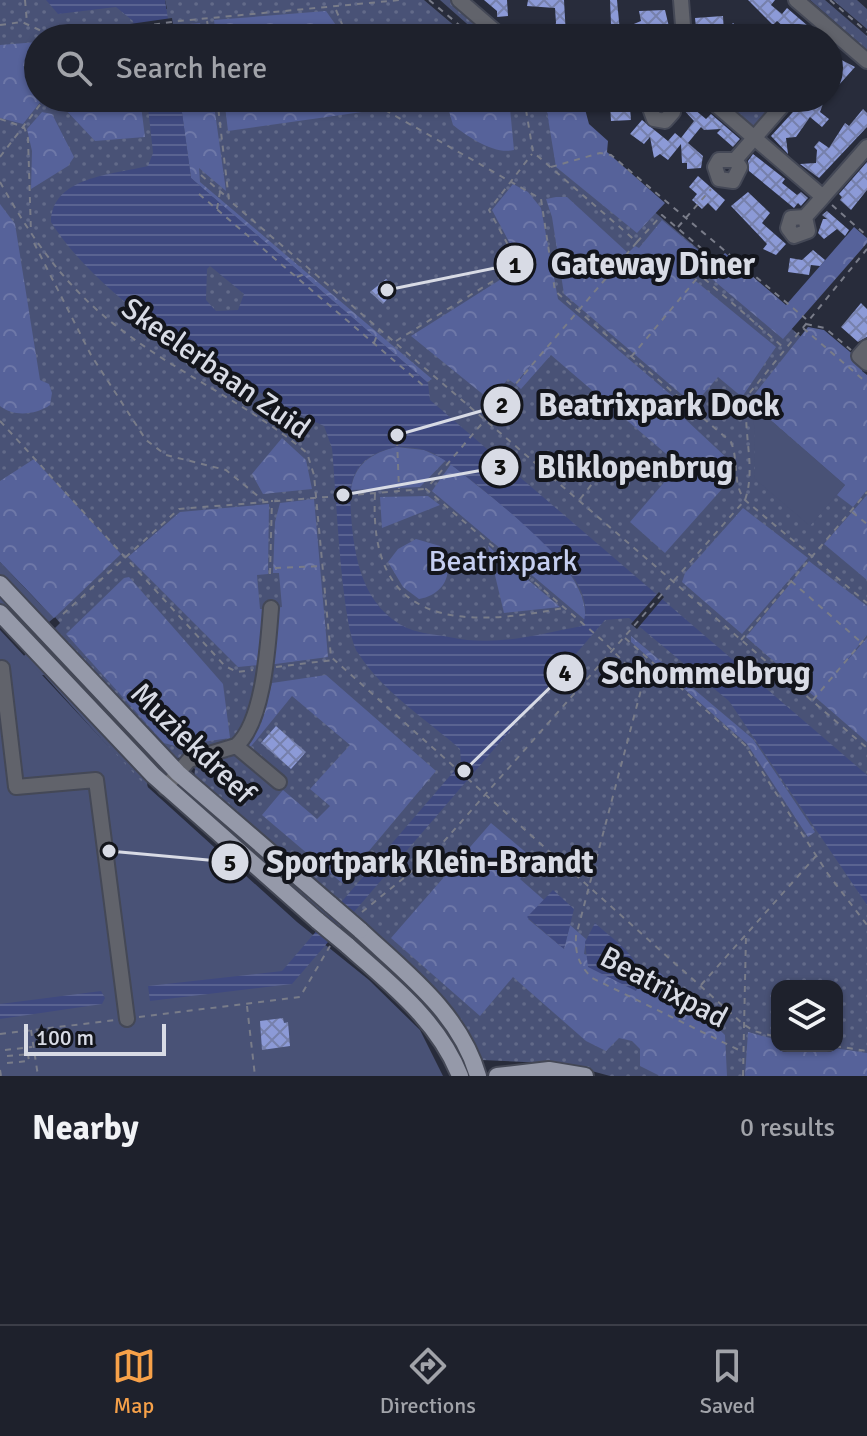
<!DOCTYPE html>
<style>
body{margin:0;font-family:Signika,sans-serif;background:#2b2e38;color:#f1f3f6}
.controls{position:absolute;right:24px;bottom:24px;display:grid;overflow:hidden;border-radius:16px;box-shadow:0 2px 6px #0004}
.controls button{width:72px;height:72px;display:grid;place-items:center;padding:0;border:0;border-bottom:2px solid #3c3e48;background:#1e212c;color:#f1f3f6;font:40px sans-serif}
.scale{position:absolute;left:24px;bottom:20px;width:142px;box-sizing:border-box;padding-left:8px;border:4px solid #d8dbe5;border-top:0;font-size:22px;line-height:28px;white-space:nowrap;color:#d8dbe5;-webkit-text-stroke:6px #13151c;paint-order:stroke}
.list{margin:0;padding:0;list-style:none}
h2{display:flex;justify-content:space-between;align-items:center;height:104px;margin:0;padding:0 32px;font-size:34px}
h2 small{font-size:26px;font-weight:400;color:#a1a3a9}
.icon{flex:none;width:44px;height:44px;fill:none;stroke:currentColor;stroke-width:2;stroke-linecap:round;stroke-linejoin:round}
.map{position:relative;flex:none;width:867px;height:1076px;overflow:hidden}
.search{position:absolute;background:#1e212c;box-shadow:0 2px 6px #0004;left:24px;right:24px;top:24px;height:88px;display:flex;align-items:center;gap:20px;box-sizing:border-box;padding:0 28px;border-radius:44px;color:#a1a3a9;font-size:30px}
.sheet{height:248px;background:#1e212c}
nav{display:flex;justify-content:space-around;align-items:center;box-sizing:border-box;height:112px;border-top:2px solid #3c3e48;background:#1e212c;font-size:22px;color:#a1a3a9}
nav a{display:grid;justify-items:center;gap:4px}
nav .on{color:#f7a149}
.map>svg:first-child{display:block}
.grass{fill:url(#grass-dots);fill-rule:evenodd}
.forest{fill:url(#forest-crowns)}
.pitch{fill:#495276}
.water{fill:url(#water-rules);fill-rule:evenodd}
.pier{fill:#282c3b}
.building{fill:url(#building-cross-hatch)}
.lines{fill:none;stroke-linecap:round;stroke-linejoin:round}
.minor-casing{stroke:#444856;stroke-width:18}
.major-casing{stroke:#444856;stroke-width:20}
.path{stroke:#797c89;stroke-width:2;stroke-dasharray:6 6;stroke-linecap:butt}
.minor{stroke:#61636b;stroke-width:14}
.major{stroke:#9599a9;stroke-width:16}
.major-bridge-casing{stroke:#444856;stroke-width:20;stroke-linecap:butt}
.major-bridge{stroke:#9599a9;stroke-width:16}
.labels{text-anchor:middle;stroke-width:8;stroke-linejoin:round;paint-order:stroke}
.street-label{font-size:30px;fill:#d8dbe5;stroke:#13151c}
.park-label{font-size:30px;fill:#c5cef0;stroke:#13151c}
.leader{fill:none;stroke:#d8dbe5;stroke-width:3}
.callout-dot{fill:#d8dbe5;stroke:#13151c;stroke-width:3}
.mark-label{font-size:24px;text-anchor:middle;font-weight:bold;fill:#111}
.callout-label{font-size:32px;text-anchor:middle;font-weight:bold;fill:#d8dbe5;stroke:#13151c;stroke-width:8;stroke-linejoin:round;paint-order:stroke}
</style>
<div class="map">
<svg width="867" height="1076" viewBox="0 0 867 1076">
<defs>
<pattern id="grass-dots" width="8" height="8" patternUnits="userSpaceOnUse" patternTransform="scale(2)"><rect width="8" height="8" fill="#495276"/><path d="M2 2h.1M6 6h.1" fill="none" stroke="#626a89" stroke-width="1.8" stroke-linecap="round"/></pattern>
<pattern id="forest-crowns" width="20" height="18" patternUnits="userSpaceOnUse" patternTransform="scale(2)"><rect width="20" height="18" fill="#56629a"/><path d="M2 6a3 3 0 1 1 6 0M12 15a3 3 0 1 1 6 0" fill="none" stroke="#6e78a8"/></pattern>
<pattern id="water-rules" width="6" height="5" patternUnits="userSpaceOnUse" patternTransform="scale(2)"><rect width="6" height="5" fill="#3f497f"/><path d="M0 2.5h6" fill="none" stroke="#5a6391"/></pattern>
<pattern id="building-cross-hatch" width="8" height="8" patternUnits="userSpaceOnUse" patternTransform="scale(2)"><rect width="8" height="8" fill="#8c9ad7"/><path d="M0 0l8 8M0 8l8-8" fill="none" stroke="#7680ab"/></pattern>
</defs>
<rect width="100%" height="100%" fill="#282c3b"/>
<path class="grass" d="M 0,0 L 117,0 L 167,9 L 165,0 L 424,0 L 469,38 L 452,34 L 449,38 L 38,38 L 38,98 L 521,98 L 530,107 L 530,98 L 544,98 L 549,122 L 867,393 L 867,1076 L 610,1076 L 566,1064 L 482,1060 L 465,1035 L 194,779 L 195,769 L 184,757 L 175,759 L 51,632 L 60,623 L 55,617 L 43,627 L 0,580 L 0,562 L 44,608 L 0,558 ZM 777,986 L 837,986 L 837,1046 L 777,1046 Z
M 440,0 L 453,0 L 498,38 L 483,38 Z
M 810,0 L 825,0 L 867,36 L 867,50 Z
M 833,0 L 857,0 L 867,9 L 867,29 Z
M 714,98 L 769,98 L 776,105 L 757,130 L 751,130 Z
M 0,591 L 162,766 L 163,774 L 0,609 Z
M 28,652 L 147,782 L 148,791 L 44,675 L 11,678 L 7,672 Z
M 184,791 L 191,794 L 332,914 L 325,922 L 180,794 Z
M 350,930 L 427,997 L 476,1076 L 467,1076 L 343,938 Z"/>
<path class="forest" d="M 326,11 L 345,38 L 216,38 L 214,20 Z
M 200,23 L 205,38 L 171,38 L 169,26 Z
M 443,31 L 456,38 L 372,38 L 373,37 Z
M 38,42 L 41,101 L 23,124 L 0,118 L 0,45 Z
M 62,98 L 140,98 L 145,137 L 95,141 L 63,107 Z
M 180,98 L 213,98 L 226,191 L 199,168 L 200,182 L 432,379 L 427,382 L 191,178 Z
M 224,98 L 346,98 L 362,112 L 228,131 Z
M 440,98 L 509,98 L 514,150 C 495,155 468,137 453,125 L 449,111 Z
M 582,98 L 589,124 L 608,141 L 607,152 L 665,203 L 637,233 L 556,167 L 545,100 Z
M 42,112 L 52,114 L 74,157 L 68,166 L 31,189 L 32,151 L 27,129 Z
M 513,184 L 528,192 L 541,208 L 558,299 L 690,411 L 684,418 L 729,460 L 730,480 L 665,553 L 630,522 L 679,465 L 551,355 L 521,389 L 516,385 L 535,360 L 515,384 L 508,379 L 490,400 L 411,336 L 522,266 L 492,210 Z
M 556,197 L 567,197 L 628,253 L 635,246 L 639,248 L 662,220 L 707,258 L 692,278 L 776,347 L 742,397 L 718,377 L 694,405 L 564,294 L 552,217 L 546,199 Z
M 0,204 L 15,224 L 40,380 L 49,384 L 52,393 L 50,405 C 36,415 13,417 0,406 Z
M 854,227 L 867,238 L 867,243 L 783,339 L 705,273 L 725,253 L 786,305 Z
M 808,327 L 824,330 L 862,362 L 862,371 L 867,375 L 867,490 L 853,507 L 837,495 L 845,485 L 749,401 Z
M 282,438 L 306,460 L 312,489 L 263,494 L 252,474 Z
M 396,447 L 424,450 L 446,460 L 420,487 L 351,490 C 354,464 372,453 396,447 Z
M 34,459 L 121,554 L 54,618 L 0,562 L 0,481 Z
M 451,464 C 490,498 591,565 585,620 L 432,491 Z
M 867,495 L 867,580 L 824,544 Z
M 428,496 L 440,505 L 382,528 L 380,497 Z
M 314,499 L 328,657 L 268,665 L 275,608 L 282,607 L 279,573 L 273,573 L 275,522 L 280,503 Z
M 269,504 L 268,574 L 257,575 L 260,609 L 267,609 L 260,665 L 238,667 L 128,557 L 180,512 Z
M 743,508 L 808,558 L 742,634 L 682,582 L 685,573 Z
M 416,539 L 440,546 C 456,568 447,594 419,599 L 403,587 L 388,562 L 398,549 Z
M 488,546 L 560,607 L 504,613 Z
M 809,561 L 867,606 L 867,635 L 844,664 L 867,638 L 867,742 L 746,637 Z
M 129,577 L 223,684 L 230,738 L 175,746 L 164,743 L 66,634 L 124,578 Z
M 631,636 L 753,739 L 815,832 L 808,837 L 747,744 L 631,642 Z
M 326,675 L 436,771 L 342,883 L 262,815 L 283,790 L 317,819 L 330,806 L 310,789 L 350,745 L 292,696 L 248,750 L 244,744 L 261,724 L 272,683 Z
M 491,823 L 536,861 L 520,879 L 544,900 L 528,919 L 564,949 L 570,925 L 586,939 L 584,954 L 641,971 L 638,965 L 660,973 L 725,1035 L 727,1076 L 660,1076 L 640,1066 L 640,1049 L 632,1041 L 619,1038 L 606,1051 L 586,1041 L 513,977 L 480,1016 L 391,938 Z
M 748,1032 L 777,1040 L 777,1046 L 820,1046 L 867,1053 L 867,1076 L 745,1076 Z"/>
<path class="pitch" d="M 749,401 L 845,485 L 810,526 L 755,479 L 754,425 Z
M 0,630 L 140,780 L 297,922 L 369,980 L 420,1030 L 443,1076 L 0,1076 Z"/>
<path class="water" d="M 46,0 L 165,0 L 171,38 L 136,38 L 133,21 L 116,7 L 58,14 Z
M 147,98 L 180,98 L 191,178 L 428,383 L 430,400 L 867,775 L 867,905 L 729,701 L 629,618 L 605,620 L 292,984 L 150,1001 L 148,986 L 282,971 L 461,763 L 460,749 C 427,720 382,691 358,653 C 341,627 336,488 332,448 L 324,426 C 237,384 102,304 51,222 C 52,176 113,175 148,166 L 153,153 ZM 210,266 L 244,294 L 238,310 L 216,311 L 206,300 L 207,269 ZM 396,447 C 410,447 426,448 438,456 C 470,476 556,548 575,580 C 584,593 589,611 582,626 C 535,635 496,647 449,637 C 435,634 421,634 407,628 C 363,607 354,559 351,514 C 350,499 349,480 359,467 C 368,455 382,450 396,447 Z
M 553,890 L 574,909 L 564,949 L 527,917 Z
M 595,923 C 613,940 652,963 636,991 L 588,967 L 585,942 Z
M 101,991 L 105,998 L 102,1004 L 0,1019 L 0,1004 Z"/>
<path class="pier" d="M 172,18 L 173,25 L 131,31 L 130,24 Z
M 659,592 L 664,597 L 637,629 L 631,624 Z"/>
<path class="building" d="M 484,0 L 507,0 L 508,16 L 497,17 L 497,11 Z
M 528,0 L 564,0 L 566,36 L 548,38 L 547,30 L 554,29 L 556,23 L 555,8 L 527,6 Z
M 610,0 L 617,0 L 620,32 L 612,33 L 612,38 L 575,38 L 574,30 L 586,29 L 585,24 L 611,25 Z
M 748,0 L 775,0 L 771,5 L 782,14 L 787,8 L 822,38 L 797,38 L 777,21 L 773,25 Z
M 665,10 L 670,31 L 639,33 L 639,38 L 630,38 L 629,26 L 641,21 L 639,11 Z
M 723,16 L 724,33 L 733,23 L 751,38 L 728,38 L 718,29 L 701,33 L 701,28 L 696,28 L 695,18 Z
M 533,26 L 534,38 L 523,38 L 522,27 Z
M 836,57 L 855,67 L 829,96 L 829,65 Z
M 685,98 L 699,104 L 694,109 L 706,119 L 711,114 L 740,139 L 733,147 L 717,133 L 721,129 L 704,130 L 701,127 L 688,143 L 703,156 L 701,168 L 687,169 L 687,163 L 682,163 L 681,144 L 668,160 L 660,154 L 654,158 L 650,137 L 644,144 L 630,134 L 642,120 L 668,141 L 675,133 L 681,138 L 694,121 L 682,108 Z
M 813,98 L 825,98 L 820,112 L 829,119 L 822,127 L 810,117 L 796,137 L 786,138 L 788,154 L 771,136 L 803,101 L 808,105 Z
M 624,104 L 625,108 L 630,108 L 631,120 L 611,121 L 610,105 Z
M 863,109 L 867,113 L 867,127 L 819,178 L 800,164 L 816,163 L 817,150 L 814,147 L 819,141 L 829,148 L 845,123 L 849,126 Z
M 753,154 L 785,179 L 782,183 L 797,195 L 801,192 L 808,198 L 801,206 L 798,203 L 794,208 L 749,171 L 748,161 Z
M 867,162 L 867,190 L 851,210 L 840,200 L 842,197 L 839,194 Z
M 698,176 L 725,200 L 716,211 L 708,203 L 702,209 L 692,200 L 697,194 L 689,187 Z
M 748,192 L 770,213 L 762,223 L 786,244 L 776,255 L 763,249 L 767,244 L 731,206 Z
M 827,211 L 849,230 L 845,236 L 837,229 L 824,239 L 818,233 L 823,219 L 827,219 L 822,215 Z
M 813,250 L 825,260 L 820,266 L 811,265 L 809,275 L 788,272 L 790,258 L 802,260 Z
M 386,279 L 397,288 L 383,304 L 370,292 Z
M 861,303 L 867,309 L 867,337 L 858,342 L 841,327 Z
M 276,726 L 306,752 L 291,769 L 261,743 Z
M 283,1018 L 284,1023 L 288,1022 L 290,1046 L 262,1050 L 260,1021 Z"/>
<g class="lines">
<g class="minor-casing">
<path id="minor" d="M 459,0 L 503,38
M 681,0 L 684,38
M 796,0 L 867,61
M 708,98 L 823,197 L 867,147
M 657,99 L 669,101 L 673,112 L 665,121 L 654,119 L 650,108 Z
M 735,160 L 719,160 L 715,167 L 719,179 L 733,181 L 740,167 L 735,160 L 789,98
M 805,217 L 808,231 L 794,236 L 788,228 L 791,218 L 805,217 L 823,197
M 867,347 L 859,356 L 867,363
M 2,668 L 16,787 L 96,780 L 127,1019
M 236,746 C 264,722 268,645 271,608
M 165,788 L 189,760 L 236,746 L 279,782"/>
</g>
<g class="major-casing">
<path id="major" d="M 0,584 L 178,773 L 331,905
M 0,613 L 153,775 L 318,921
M 360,930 C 406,973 460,1013 478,1076
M 347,945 C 390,984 438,1020 460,1076
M 497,1076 L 549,1070 L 585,1076"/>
</g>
<path class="path" d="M 25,0 L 27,23
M 429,0 L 475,38
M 830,0 L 867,32
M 336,10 L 348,38
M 207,21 L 210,38
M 0,25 L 22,22 L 57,38
M 59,38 L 179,21 L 400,0
M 217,98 L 229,200 L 867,748
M 364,98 L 541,199 L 555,291 L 731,442 C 739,461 732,484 745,500 L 867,603
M 524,98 L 533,152 L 637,242 L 662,215 L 714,259 L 700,275 L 784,348
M 731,100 L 772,99
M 0,119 L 24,127 L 28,138 L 31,233
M 0,157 L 45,98
M 551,167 L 600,153 L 611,155 L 806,319
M 201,175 L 229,199
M 0,182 C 32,239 66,288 119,328 C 178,374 249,404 307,453 L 314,475 L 331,657 L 743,1024 L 754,1031 L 777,1037
M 199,194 L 425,387
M 832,205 L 867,236
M 217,209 L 220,192
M 678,227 L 711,189
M 637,242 L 426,489 L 602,640 L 640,678 L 641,690 L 576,936 C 575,954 579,965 592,978 L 743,1052
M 34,243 L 91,355 L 146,440 L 166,455 L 226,470 L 264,501
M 297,277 L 310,272
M 806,324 L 825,328 L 851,350
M 803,328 L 867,383
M 396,341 L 519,265 L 489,210 L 532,154
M 374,343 L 379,330
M 631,357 L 699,276
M 0,421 L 225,666 L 237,672 L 253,670
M 397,440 L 399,489
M 375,494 C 368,628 462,628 563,608
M 580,499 L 592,484
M 852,512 L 867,524
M 275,568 L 320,566
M 270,574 L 272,500
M 791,581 L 862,643
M 63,614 L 179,509 L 425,489
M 625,638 L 745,745 L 828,874 L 867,925
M 741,640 L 867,492
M 276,667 L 333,660
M 813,700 L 867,636
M 362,912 L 432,855 L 745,500 C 757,466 741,430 748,395 L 867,249
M 701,985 L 816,856
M 247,1006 L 255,1076
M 139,1017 L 300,997 L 330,946
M 31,1030 L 38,1076
M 0,1034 L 116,1020
M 835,1046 L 867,1051
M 5,1050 L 32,1047
M 7,1056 L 33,1054
M 7,1063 L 29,1061 L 27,1048
M 0,1070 L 1,1076
M 743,1076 L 746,935"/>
<use href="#minor" class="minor"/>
<use href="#major" class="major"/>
<g class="major-bridge-casing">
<path id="major-bridge" d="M 331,905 L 360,930
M 318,921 L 347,945"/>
</g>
<use href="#major-bridge" class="major-bridge"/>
</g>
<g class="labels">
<g class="street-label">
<text transform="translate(216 368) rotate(35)" y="10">Skeelerbaan Zuid</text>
<text transform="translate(193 743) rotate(44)" y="10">Muziekdreef</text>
<text transform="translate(664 987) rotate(28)" y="10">Beatrixpad</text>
</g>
<g class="park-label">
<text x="503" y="571">Beatrixpark</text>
</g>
</g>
<path class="leader" d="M387 290L515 264M397 435L502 405M343 495L500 467M464 771L565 673M109 851L230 862"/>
<g class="callout-dot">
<circle cx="387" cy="290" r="8"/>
<circle cx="397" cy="435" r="8"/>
<circle cx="343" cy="495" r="8"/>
<circle cx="464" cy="771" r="8"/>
<circle cx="109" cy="851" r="8"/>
<circle cx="515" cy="264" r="20"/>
<circle cx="502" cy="405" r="20"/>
<circle cx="500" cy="467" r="20"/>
<circle cx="565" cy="673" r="20"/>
<circle cx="230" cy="862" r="20"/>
</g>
<g class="mark-label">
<text x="515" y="273">1</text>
<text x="502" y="413">2</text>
<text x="500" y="475">3</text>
<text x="565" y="681">4</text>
<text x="230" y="871">5</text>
</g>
<g class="callout-label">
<text x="653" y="275">Gateway Diner</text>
<text x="659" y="416">Beatrixpark Dock</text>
<text x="635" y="478">Bliklopenbrug</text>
<text x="706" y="684">Schommelbrug</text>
<text x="430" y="873">Sportpark Klein-Brandt</text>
</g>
</svg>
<div class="controls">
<button><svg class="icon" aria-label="layers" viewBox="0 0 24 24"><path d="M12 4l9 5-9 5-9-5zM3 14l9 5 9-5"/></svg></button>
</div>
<div class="scale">100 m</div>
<div class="search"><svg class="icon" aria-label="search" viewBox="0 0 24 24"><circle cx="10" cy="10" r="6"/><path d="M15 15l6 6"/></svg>Search here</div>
</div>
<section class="sheet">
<h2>Nearby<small>0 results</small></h2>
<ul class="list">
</ul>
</section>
<nav>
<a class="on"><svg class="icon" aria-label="map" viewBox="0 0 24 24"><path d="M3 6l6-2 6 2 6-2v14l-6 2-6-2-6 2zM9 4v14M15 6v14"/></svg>Map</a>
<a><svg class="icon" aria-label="directions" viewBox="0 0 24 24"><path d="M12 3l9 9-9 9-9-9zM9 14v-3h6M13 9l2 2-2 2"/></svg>Directions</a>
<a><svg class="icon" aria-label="saved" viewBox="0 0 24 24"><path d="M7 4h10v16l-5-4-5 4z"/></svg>Saved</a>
</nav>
